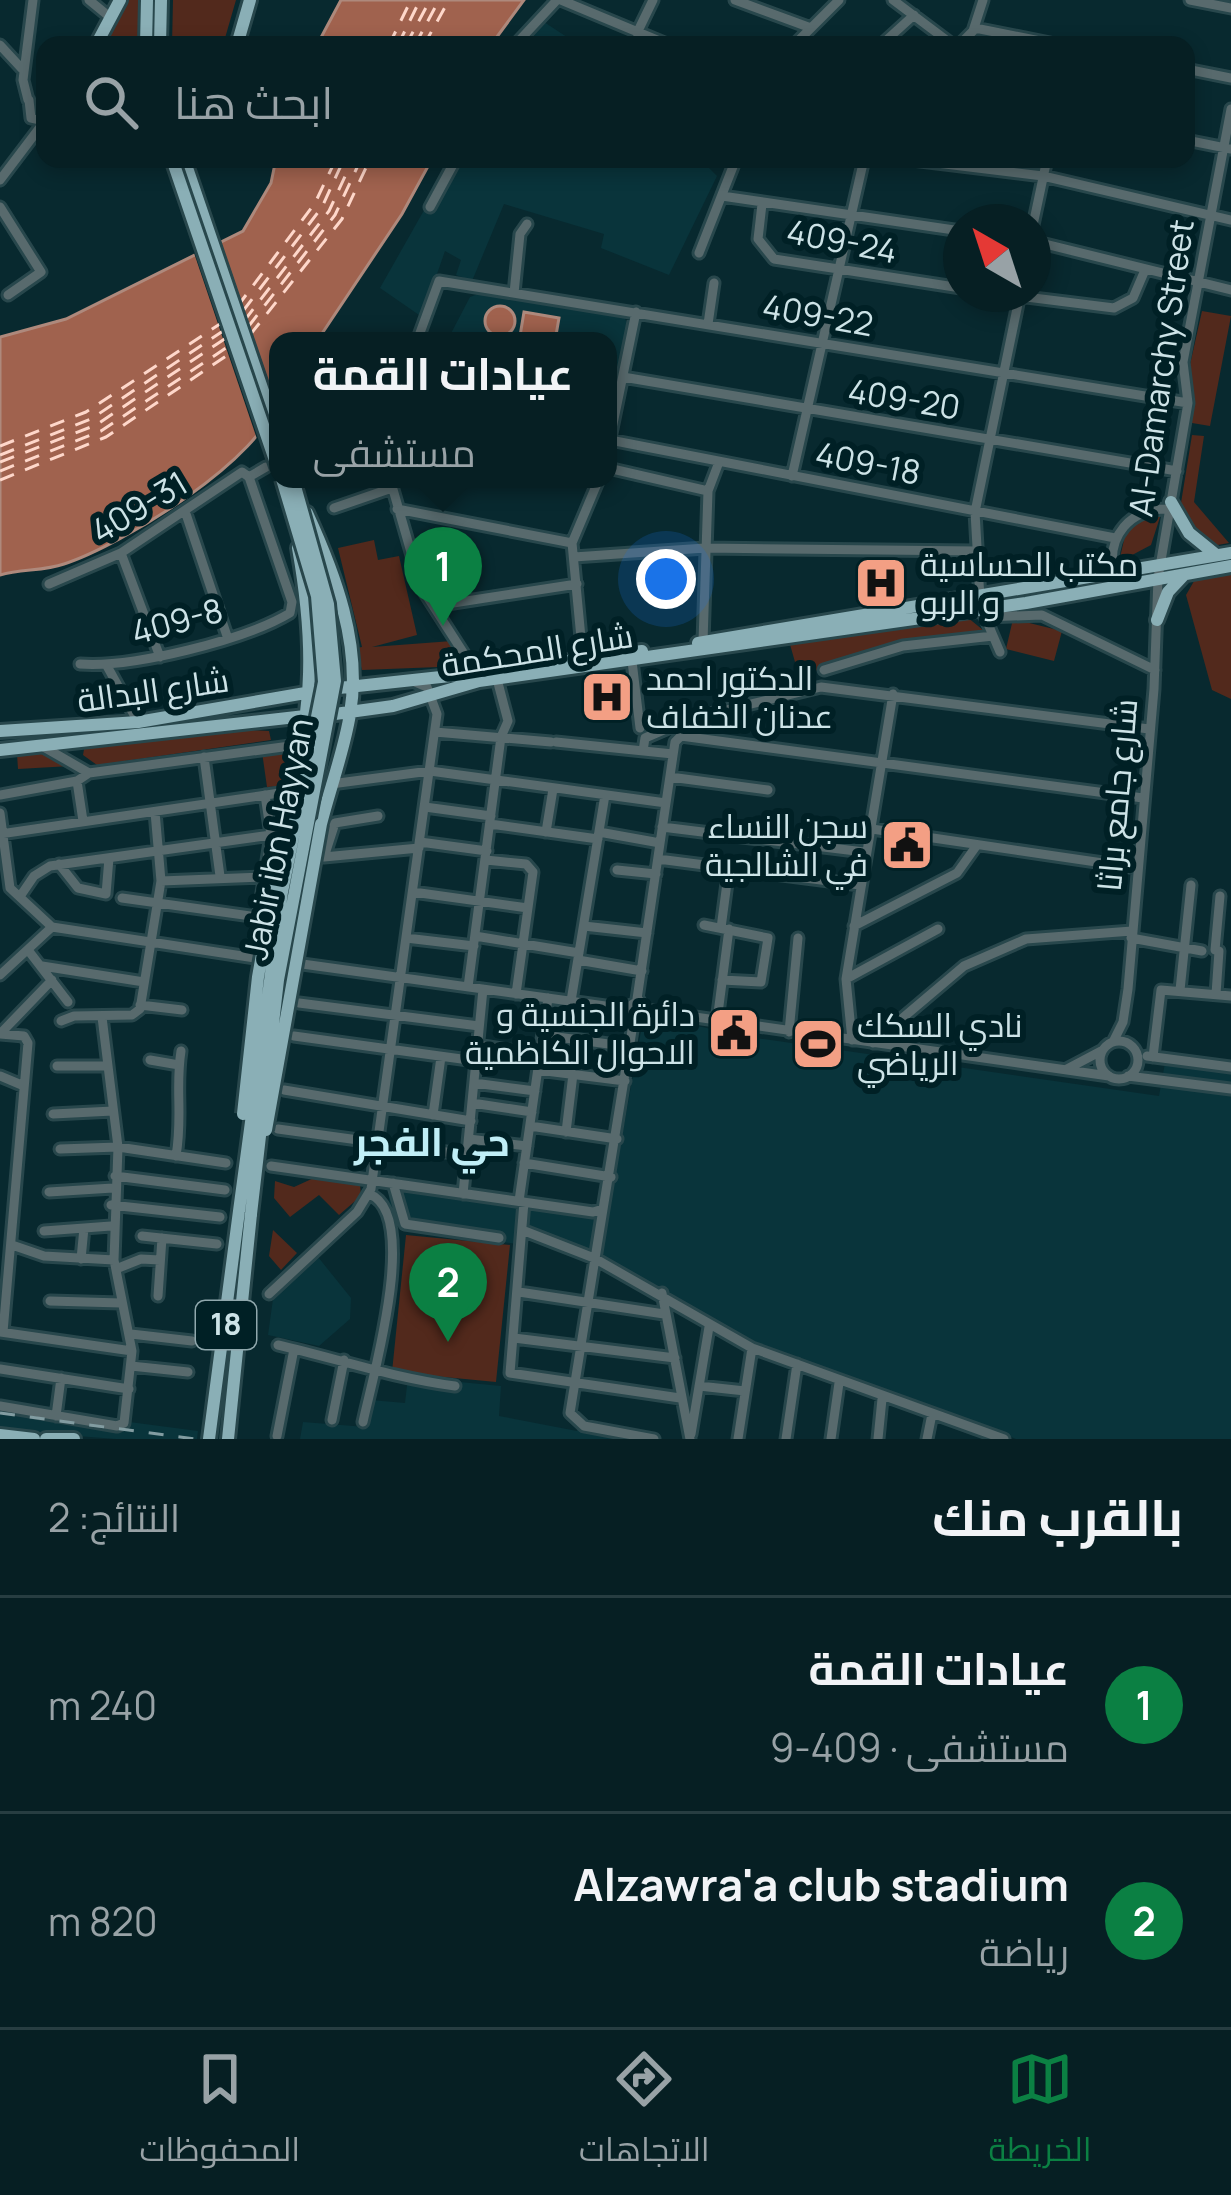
<!DOCTYPE html>
<html lang="ar">
<meta charset="utf-8">
<style>
body{margin:0;font-family:Manrope,Cairo,sans-serif;background:#142c30;color:#f1f3f6;direction:rtl}
.compass{position:absolute;left:943px;top:204px;width:108px;height:108px;border-radius:50%;background:#061f23;box-shadow:0 6px 18px #0003;rotate:321deg}
.you{position:absolute;left:666px;top:579px;width:42px;height:42px;margin:-30px;border:9px solid #fff;border-radius:50%;background:#1a73e8;box-shadow:0 0 0 18px #1a73e833}
.badge{display:grid;place-items:center;width:78px;height:78px;border-radius:50%;background:#0b8043;color:#fff;font-size:39px;font-weight:700}
.pin{position:absolute;translate:-50% -99px;filter:drop-shadow(0 3px 6px #0008)}
.pin::after{content:'';position:absolute;top:63px;width:42px;height:36px;background:inherit;clip-path:polygon(0 0,100% 0,50% 100%)}
.popup{position:absolute;left:269px;top:332px;width:348px;height:156px;box-sizing:border-box;display:grid;place-content:center;border-radius:24px;background:#061f23;filter:drop-shadow(0 3px 9px #0005);font-size:39px;white-space:nowrap;color:#98a2a6}
.popup b{font-size:45px;color:#f1f3f6}
.popup::after{content:'';position:absolute;left:50%;top:100%;margin-left:-24px;border:24px solid transparent;border-top-color:#061f23}
.list{margin:0;padding:0;list-style:none}
h2{display:flex;justify-content:space-between;align-items:center;height:156px;margin:0;padding:0 48px;font-size:51px}
h2 small{font-size:39px;font-weight:400;color:#98a2a6}
.list li{display:grid;grid-template-columns:78px 1fr auto;gap:36px;align-items:center;box-sizing:border-box;height:216px;padding:0 48px;border-top:3px solid #273d41}
.list b{display:block;font-size:45px;white-space:nowrap}
.list p{margin:0;font-size:39px;white-space:nowrap;color:#98a2a6}
.list em{font-size:39px;font-style:normal;color:#98a2a6}
.icon{flex:none;width:66px;height:66px;fill:none;stroke:currentColor;stroke-width:2;stroke-linecap:round;stroke-linejoin:round}
.map{position:relative;flex:none;width:1231px;height:1439px;overflow:hidden;direction:ltr}
.search{position:absolute;background:#061f23;box-shadow:0 6px 18px #0003;left:36px;right:36px;top:36px;height:132px;display:flex;align-items:center;gap:30px;box-sizing:border-box;padding:0 42px;border-radius:24px;color:#98a2a6;font-size:45px}
.sheet{height:588px;background:#061f23}
nav{display:flex;justify-content:space-around;align-items:center;box-sizing:border-box;height:168px;border-top:3px solid #273d41;background:#061f23;font-size:33px;color:#98a2a6}
nav a{display:grid;justify-items:center;gap:6px}
nav .on{color:#0b8043}
.map>svg:first-child{display:block}
.built{fill:#09343b}
.green{fill:#52291c}
.water{fill:#a0624e;stroke:#ae897c;stroke-width:3}
.pier{fill:#08292f}
.lines{fill:none;stroke-linecap:round;stroke-linejoin:round}
.ferry{stroke:#fed7ca;stroke-width:3;stroke-dasharray:15 12;stroke-linecap:butt}
.minor-casing{stroke:#28474c;stroke-width:15}
.major-casing{stroke:#28474c;stroke-width:18}
.minor{stroke:#586a6d;stroke-width:9}
.major{stroke:#8aafb6;stroke-width:12}
.rail{stroke:#829ca1;stroke-width:3;stroke-dasharray:15 15;stroke-linecap:butt}
.major-bridge-casing{stroke:#28474c;stroke-width:18;stroke-linecap:butt}
.major-bridge{stroke:#8aafb6;stroke-width:12}
.labels{text-anchor:middle;stroke-width:12;stroke-linejoin:round;paint-order:stroke}
.shield{fill:#002025;stroke:#90a8ad;stroke-width:3}
.shield-label{font-size:30px;font-weight:bold;fill:#cde3e7}
.street-label{font-size:33px;fill:#cde3e7;stroke:#002025}
.poi-label{font-size:33px;fill:#cde3e7;stroke:#002025;text-anchor:start}
.quarter-label{font-size:39px;font-weight:bold;fill:#c0eef6;stroke:#002025}
</style>
<div class="map">
<svg width="1231" height="1439" viewBox="0 0 1231 1439">
<rect width="100%" height="100%" fill="#08292f"/>
<path class="built" d="M 544,22 L 579,45 L 518,45 Z
M 453,159 L 700,159 L 717,176 L 669,275 L 601,248 L 604,234 L 504,204 L 472,281 L 456,275 L 461,260 L 445,251 L 422,317 L 380,288 Z
M 481,293 L 624,317 L 629,326 L 608,433 L 608,341 L 447,341 L 470,297 Z
M 660,1018 L 749,1037 L 1159,1096 L 1165,1063 L 1231,1071 L 1231,1439 L 1016,1439 L 974,1421 L 884,1396 L 751,1342 L 585,1252 L 520,1227 L 518,1244 L 401,1230 L 390,1211 L 388,1186 L 598,1215 L 609,1208 L 641,1031 Z
M 318,1257 L 351,1298 L 350,1319 L 319,1346 L 268,1335 L 273,1299 Z
M 408,1377 L 501,1386 L 499,1416 L 577,1431 L 579,1422 L 643,1439 L 300,1439 L 303,1422 L 366,1427 L 371,1400 L 405,1403 Z
M 0,1405 L 198,1431 L 197,1439 L 116,1439 L 0,1430 Z"/>
<path class="green" d="M 126,0 L 140,0 L 137,45 L 102,45 Z
M 173,0 L 236,0 L 223,45 L 172,45 Z
M 1202,311 L 1231,316 L 1210,426 L 1192,423 L 1189,369 Z
M 1192,435 L 1204,436 L 1194,502 L 1229,543 L 1212,546 L 1180,509 Z
M 1161,514 L 1151,545 L 1119,562 L 1126,531 L 1149,515 Z
M 374,540 L 378,560 L 399,556 L 417,635 L 372,647 L 452,641 L 465,666 L 362,670 L 356,648 L 362,647 L 338,548 Z
M 1231,571 L 1231,699 L 1212,690 L 1186,595 L 1197,576 Z
M 967,617 L 983,630 L 892,646 L 799,676 L 789,641 Z
M 1013,619 L 1062,631 L 1054,661 L 1006,649 Z
M 231,729 L 269,731 L 271,740 L 97,765 L 83,755 L 85,744 Z
M 289,749 L 282,786 L 267,787 L 262,752 Z
M 48,753 L 71,766 L 18,769 L 17,754 Z
M 316,1177 L 360,1184 L 361,1196 L 339,1215 L 319,1195 L 290,1217 L 274,1198 L 275,1181 L 294,1187 Z
M 273,1230 L 297,1253 L 281,1270 L 269,1256 Z
M 406,1235 L 510,1245 L 496,1382 L 392,1372 Z"/>
<path class="water" d="M 341,0 L 524,0 L 491,45 L 317,45 Z
M 276,159 L 432,159 L 402,214 L 317,341 L 278,341 C 278,359 281,380 278,397 C 266,458 120,546 64,564 C 44,571 21,569 0,575 L 0,337 L 66,319 L 243,231 L 271,183 Z
M485 321a15 15 0 1 1 30 0a15 15 0 1 1-30 0Z
M 524,312 L 559,318 L 555,341 L 520,336 Z"/>
<path class="pier" d="M 219,236 L 278,409 L 257,439 L 193,250 Z"/>
<g class="lines">
<path class="ferry" d="M 389,45 L 411,0
M 398,45 L 420,0
M 406,45 L 430,0
M 415,45 L 439,0
M 424,45 L 449,0
M 237,307 L 315,203 L 336,159
M 243,311 L 322,207 L 344,159
M 244,321 L 329,211 L 353,159
M 248,327 L 335,215 L 361,159
M 250,335 L 342,219 L 370,159
M 0,446 L 86,412 L 223,322
M 0,455 L 91,419 L 223,331
M 0,462 L 96,425 L 229,336
M 0,471 L 101,431 L 229,346
M 0,480 L 106,437 L 235,350"/>
<g class="minor-casing">
<path id="minor" d="M 89,0 L 111,18
M 561,0 L 669,45
M 735,0 L 811,28
M 893,0 L 953,45
M 1190,0 L 1231,8
M 975,28 L 1060,45
M 637,33 L 653,0
M 0,45 L 24,71
M 515,45 L 557,0
M 794,45 L 839,0
M 881,45 L 914,15
M 959,45 L 973,31 L 983,0
M 1186,69 L 1231,78
M 28,100 L 23,80 L 33,0
M 29,100 L 31,118 L 45,121
M 1186,140 L 1231,149
M 904,159 L 1043,176 L 1231,220
M 0,180 L 44,122
M 722,196 L 961,231
M 762,204 L 758,239 L 774,259 L 961,288
M 0,207 L 41,272 L 8,295
M 430,207 L 456,159
M 1033,225 L 1047,159
M 1033,241 L 1231,290
M 699,253 L 736,159
M 514,293 L 520,234 L 527,224
M 1002,294 L 1114,308 L 1133,298 L 1145,270
M 708,324 L 714,283
M 417,341 L 439,281 L 1188,403
M 623,377 L 1177,471
M 610,440 L 1115,538
M 608,448 L 636,312
M 608,468 L 708,491
M 792,476 L 864,159
M 249,477 L 266,467
M 390,479 L 421,587 L 477,674
M 334,508 L 392,488
M 397,509 L 572,543
M 186,514 L 227,636
M 121,553 L 160,657
M 574,557 L 705,548 L 976,551
M 1114,574 C 1106,536 1130,508 1169,509
M 49,584 L 121,553 L 242,472 L 249,477
M 980,599 L 975,512 L 1020,294
M 434,606 L 577,584
M 980,609 L 985,617 L 1042,615 L 1155,670
M 985,617 L 1000,652
M 703,642 L 708,491 L 719,462
M 583,659 L 572,543 L 599,479
M 632,661 L 640,728
M 80,664 C 132,668 245,640 290,613 L 292,602 L 249,477
M 107,666 L 138,722
M 824,670 L 903,646 L 993,636
M 435,732 L 551,742
M 556,742 L 673,754
M 42,746 L 89,773
M 643,751 L 645,738 L 689,719 L 821,687 L 1149,729
M 204,757 L 220,876
M 670,777 L 768,790
M 77,781 L 83,821
M 331,784 L 430,771 L 666,803
M 0,795 L 77,781 L 89,773 L 290,746
M 425,807 L 491,816
M 0,813 L 10,888
M 378,816 L 335,823 L 324,857 L 419,848
M 490,824 L 598,839
M 662,827 L 864,852
M 872,829 L 1137,868
M 546,832 L 553,789
M 599,832 L 660,843
M 0,834 L 293,791
M 420,842 L 487,851
M 658,859 L 860,885
M 486,860 L 526,864 L 533,872 L 516,994
M 59,864 L 78,888 L 106,894 L 109,858
M 617,870 L 656,874
M 161,881 L 264,877
M 10,888 L 52,927 L 262,959
M 413,892 L 528,908
M 21,895 L 34,876 L 50,866 L 271,835
M 122,898 L 258,917
M 704,925 L 768,938 L 761,982 L 722,980
M 584,926 L 647,933
M 854,926 L 957,873 L 977,845
M 721,928 L 729,868
M 475,936 L 579,953
M 406,938 L 474,946
M 1131,938 L 1202,951
M 28,950 L 68,1002
M 1215,950 L 1220,896
M 252,957 L 271,835 L 265,795
M 578,960 L 642,971
M 288,962 L 627,1009
M 42,966 L 144,982
M 0,975 L 52,927
M 846,979 L 938,929
M 468,987 L 501,737 L 508,721 L 497,679
M 1180,990 L 1191,885
M 1216,994 L 1219,951
M 637,999 L 675,742 L 681,736 L 1143,798
M 571,1001 L 605,795
M 299,1003 L 479,1026
M 140,1005 L 182,1010
M 646,1010 L 1109,1076
M 634,1018 L 645,1012 L 639,1000 L 627,1008 L 634,1018 L 570,1413 L 584,1426 L 654,1439
M 61,1021 L 74,1016 L 132,1015 L 140,1009 L 161,881 L 155,812
M 717,1021 L 729,929
M 789,1032 L 798,938
M 0,1034 L 24,1036 L 28,1043 L 3,1332
M 0,1034 L 52,980
M 543,1035 L 630,1047
M 294,1036 L 476,1061
M 852,1040 L 846,979 L 893,694
M1100 1060a19 19 0 1 1 38 0a19 19 0 1 1-38 0Z
M 1113,1042 L 1123,1022 L 1128,989 L 1154,689 L 1158,578 L 1188,403 L 1183,362 L 1231,109
M 873,1043 L 964,966 L 1026,939 L 1132,931
M 477,1045 L 540,1055
M 1147,1056 L 1231,1067
M 1153,1057 L 1161,990 L 1231,996
M 150,1060 L 179,1065
M 57,1066 L 108,1066
M 1067,1069 L 1103,1050
M 538,1070 L 625,1081
M 0,1076 L 24,1086
M 1128,1076 L 1231,1089
M 474,1083 L 535,1091
M 284,1090 L 471,1121
M 472,1103 L 532,1112
M 53,1114 L 113,1111
M 433,1115 L 441,1057
M 530,1126 L 617,1139
M 278,1129 L 468,1155
M 566,1132 L 573,1074
M 469,1139 L 527,1146
M 60,1149 L 118,1147 L 226,1163
M 176,1156 C 183,1115 175,1089 181,1051
M 524,1163 L 611,1177
M 271,1166 L 593,1212 L 603,1209
M 115,1176 L 225,1190
M 393,1183 L 405,1224 L 499,1238
M 49,1192 L 113,1188
M 463,1194 L 483,989
M 519,1201 L 548,998
M 524,1202 L 510,1373 L 680,1398
M 111,1205 L 220,1217
M 522,1230 L 594,1258 L 752,1348 L 1004,1439
M 44,1231 L 111,1226
M 142,1236 L 217,1244
M 12,1245 L 44,1256 L 114,1260
M 81,1259 L 84,1228
M 116,1269 L 141,1259 L 160,1260
M 519,1292 L 664,1314
M 662,1293 L 690,1439
M 269,1294 L 357,1212 L 371,1189 L 437,714 L 427,687 L 413,681
M 158,1296 L 162,1238
M 50,1301 L 121,1303
M 0,1332 L 132,1351
M 131,1334 L 192,1341
M 514,1338 L 675,1358
M 278,1345 C 338,1359 394,1378 455,1386
M 131,1366 L 188,1372
M 0,1369 L 129,1389
M 699,1386 L 745,1391
M 0,1406 L 117,1426 L 124,1423 L 132,1351 L 114,1260 L 118,1147 L 102,1017
M 56,1416 L 61,1378
M 332,1420 L 344,1360
M 363,1422 C 372,1379 421,1213 369,1194
M 691,1434 L 709,1327
M 277,1436 L 294,1349
M 738,1439 L 752,1348
M 786,1439 L 797,1364
M 831,1439 L 839,1383
M 878,1439 L 882,1399
M 927,1439 L 932,1414"/>
</g>
<g class="major-casing">
<path id="major" d="M 96,45 L 120,0
M 146,45 L 147,0
M 160,45 L 161,0
M 237,45 L 250,0
M 42,106 L 45,107
M 184,159 L 278,435
M 1171,502 L 1189,533 L 1215,554
M 307,513 C 335,574 362,645 350,714 C 344,751 330,788 321,824
M 1157,620 L 1168,592 L 1183,576
M 698,643 L 1231,553
M 508,669 L 642,651
M 339,688 L 487,672
M 335,714 L 393,706 L 479,681 L 1026,603 L 1231,566
M 0,731 L 138,722 L 317,691
M 0,750 L 314,715
M 286,820 C 310,711 318,661 298,548
M 0,1435 L 34,1439
M 46,1439 L 74,1439
M 209,1439 L 239,1211
M 228,1439 L 251,1214"/>
</g>
<use href="#minor" class="minor"/>
<use href="#major" class="major"/>
<path class="rail" d="M 0,1413 L 195,1439"/>
<g class="major-bridge-casing">
<path id="major-bridge" d="M 172,159 L 278,469
M 243,1114 L 258,977 L 286,820
M 266,1130 L 321,824
M 239,1211 L 282,892 L 324,682 L 317,596 L 282,479
M 251,1214 L 278,980 L 335,681 L 328,604 L 293,479"/>
</g>
<use href="#major-bridge" class="major-bridge"/>
</g>
<defs>
<g id="hospital-square" transform="scale(2.7)"><rect x="-9" y="-9" width="18" height="18" rx="4" fill="#f39f84" stroke="#002025"/><path d="M-5-5h3v3.5h4V-5h3V5h-3V1.5h-4V5h-3Z" fill="#111"/></g>
<g id="civic-square" transform="scale(2.7)"><rect x="-9" y="-9" width="18" height="18" rx="4" fill="#f39f84" stroke="#002025"/><path d="M-.6-6.5H3V-4.5H.6V-3L4-1V1h2V6H-6V1h2V-1L-.6-3ZM-1.2 2.5V6h2.4V2.5Z" fill="#111"/></g>
<g id="stadium-square" transform="scale(2.7)"><rect x="-9" y="-9" width="18" height="18" rx="4" fill="#f39f84" stroke="#002025"/><path d="M0-5a6.5 5 0 1 0 0 10a6.5 5 0 1 0 0-10ZM-3.5-1.8h7v3.6h-7Z" fill="#111"/></g>
</defs>
<g fill-rule="evenodd">
<use href="#hospital-square" x="881" y="583"/>
<use href="#hospital-square" x="607" y="697"/>
<use href="#civic-square" x="907" y="845"/>
<use href="#civic-square" x="734" y="1033"/>
<use href="#stadium-square" x="818" y="1044"/>
</g>
<g class="labels">
<rect class="shield" x="196" y="1301" width="60" height="48" rx="9"/>
<g class="shield-label">
<text x="226" y="1335">18</text>
</g>
<g class="street-label">
<text transform="translate(842 241) rotate(11)" y="12">409-24</text>
<text transform="translate(818 315) rotate(10)" y="12">409-22</text>
<text transform="translate(1161 368) rotate(-82)" y="12">Al-Damarchy Street</text>
<text transform="translate(904 399) rotate(9)" y="12">409-20</text>
<text transform="translate(868 463) rotate(11)" y="12">409-18</text>
<text transform="translate(139 507) rotate(-31)" y="12">409-31</text>
<text transform="translate(177 621) rotate(-15)" y="12">409-8</text>
<text transform="translate(537 650) rotate(-9)" y="12">شارع المحكمة</text>
<text transform="translate(153 690) rotate(-8)" y="12">شارع البدالة</text>
<text transform="translate(1117 795) rotate(-85)" y="12">شارع جامع براثا</text>
<text transform="translate(278 839) rotate(-79)" y="12">Jabir ibn Hayyan</text>
</g>
<g class="poi-label">
<text x="920" y="576">مكتب الحساسية<tspan x="920" dy="38">و الربو</tspan></text>
<text x="646" y="690">الدكتور احمد<tspan x="646" dy="38">عدنان الخفاف</tspan></text>
<text x="868" y="838" text-anchor="end">سجن النساء<tspan x="868" dy="38">في الشالجية</tspan></text>
<text x="695" y="1026" text-anchor="end">دائرة الجنسية و<tspan x="695" dy="38">الاحوال الكاظمية</tspan></text>
<text x="857" y="1037">نادي السكك<tspan x="857" dy="38">الرياضي</tspan></text>
</g>
<g class="quarter-label">
<text x="432" y="1156">حي الفجر</text>
</g>
</g>
</svg>
<svg class="compass" viewBox="-18 -18 36 36"><path d="M0-13l5 13h-10z" fill="#e53935"/><path d="M0 13l5-13h-10z" fill="#98a2a6"/></svg>
<div class="you"></div>
<div class="pin badge" style="left:443px;top:626px">1</div>
<div class="popup"><b>عيادات القمة</b>مستشفى</div>
<div class="pin badge" style="left:448px;top:1342px">2</div>
<div class="search"><svg class="icon" aria-label="search" viewBox="0 0 24 24"><circle cx="10" cy="10" r="6"/><path d="M15 15l6 6"/></svg>ابحث هنا</div>
</div>
<section class="sheet">
<h2>بالقرب منك<small>النتائج: 2</small></h2>
<ul class="list">
<li><span class="badge">1</span><div><b>عيادات القمة</b><p>مستشفى · 409-9</p></div><em>240 m</em></li>
<li><span class="badge">2</span><div><b>Alzawra'a club stadium</b><p>رياضة</p></div><em>820 m</em></li>
</ul>
</section>
<nav>
<a class="on"><svg class="icon" aria-label="map" viewBox="0 0 24 24"><path d="M3 6l6-2 6 2 6-2v14l-6 2-6-2-6 2zM9 4v14M15 6v14"/></svg>الخريطة</a>
<a><svg class="icon" aria-label="directions" viewBox="0 0 24 24"><path d="M12 3l9 9-9 9-9-9zM9 14v-3h6M13 9l2 2-2 2"/></svg>الاتجاهات</a>
<a><svg class="icon" aria-label="saved" viewBox="0 0 24 24"><path d="M7 4h10v16l-5-4-5 4z"/></svg>المحفوظات</a>
</nav>
